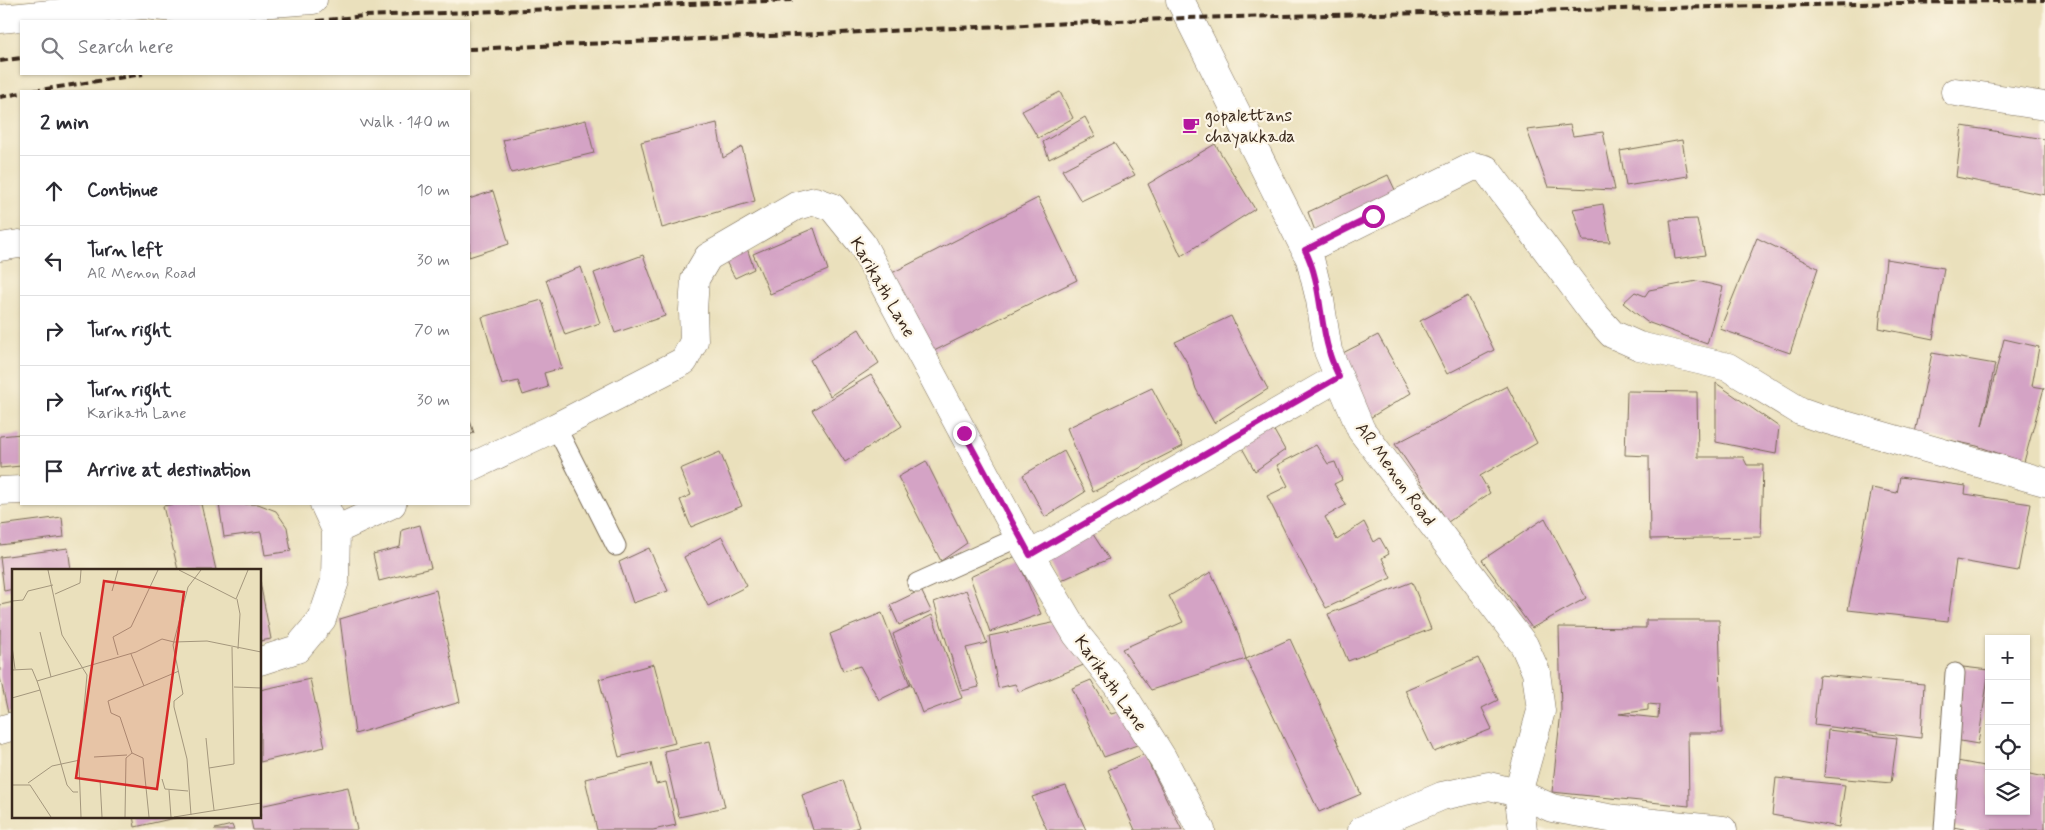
<!DOCTYPE html>
<meta charset="utf-8">
<style>
body{margin:0;font-family:Mynerve,sans-serif;background:#f7f7f7;color:#2b2b33}
.controls{position:absolute;right:15px;bottom:15px;display:grid;overflow:hidden;border-radius:0px;box-shadow:0 1px 4px #0004}
.controls button{width:45px;height:45px;display:grid;place-items:center;padding:0;border:0;border-bottom:1px solid #e1e1e2;background:#fff;color:#2b2b33;font:25px sans-serif}
.stop{position:absolute;width:15px;height:15px;margin:-11px;border:4px solid #b5179e;border-radius:50%;background:#fff}
.stop.end{background:#b5179e;border-color:#fff;box-shadow:0 1px 5px #0008}
.list{margin:0;padding:0;list-style:none}
h2{display:flex;justify-content:space-between;align-items:center;height:65px;margin:0;padding:0 20px;font-size:21px}
h2 small{font-size:16px;font-weight:400;color:#7c7c81}
.list li{display:grid;grid-template-columns:32px 1fr auto;gap:15px;align-items:center;box-sizing:border-box;height:70px;padding:0 20px;border-top:1px solid #e1e1e2}
.list b{display:block;font-size:19px;white-space:nowrap}
.list p{margin:0;font-size:16px;white-space:nowrap;color:#7c7c81}
.list em{font-size:16px;font-style:normal;color:#7c7c81}
.icon{flex:none;width:28px;height:28px;fill:none;stroke:currentColor;stroke-width:2;stroke-linecap:round;stroke-linejoin:round}
.map{position:relative;flex:none;width:2045px;height:830px;overflow:hidden}
.search{position:absolute;background:#fff;box-shadow:0 1px 4px #0004;left:20px;top:20px;width:450px;height:55px;display:flex;align-items:center;gap:12px;box-sizing:border-box;padding:0 18px;border-radius:0px;color:#7c7c81;font-size:19px}
.panel{position:absolute;background:#fff;box-shadow:0 1px 4px #0004;left:20px;top:90px;width:450px;height:415px;border-radius:0px}
.map>svg:first-child{display:block}
.building{fill:#d4a3c5;fill-rule:evenodd}
.lines{fill:none;stroke-linecap:round;stroke-linejoin:round}
.service-casing{stroke:#786a55;stroke-width:21}
.minor-casing{stroke:#786a55;stroke-width:29}
.tertiary-casing{stroke:#786a55;stroke-width:29}
.service{stroke:#fff;stroke-width:19}
.minor{stroke:#fff;stroke-width:28}
.tertiary{stroke:#fff;stroke-width:28}
.rail{stroke:#3b2a1e;stroke-width:4;stroke-dasharray:8 4;stroke-linecap:butt}
.route{stroke:#b5179e;stroke-width:6}
.labels{text-anchor:middle;stroke-width:4.5;stroke-linejoin:round;paint-order:stroke}
.poi-label{font-size:18px;fill:#3b2a1e;stroke:#fcf5e5;text-anchor:start}
.street-label{font-size:18px;fill:#3b2a1e;stroke:#fcf5e5}
.inset-road{fill:none;stroke:#a4977d;stroke-width:1}
.view{fill:#d62828;fill-opacity:0.15;stroke:#d62828;stroke-width:2.5}
.inset-edge{fill:none;stroke:#3b2a1e;stroke-width:2.5}
</style>
<div class="map">
<svg width="2045" height="830" viewBox="0 0 2045 830">
<rect width="100%" height="100%" fill="#fcf5e5"/>
<filter id="ink" filterUnits="userSpaceOnUse"><feTurbulence type="fractalNoise" baseFrequency=".02" numOctaves="2"/><feDisplacementMap in="SourceGraphic" scale="10" xChannelSelector="R" yChannelSelector="G"/><feConvolveMatrix kernelMatrix="1 2 1 2 8 2 1 2 1" color-interpolation-filters="sRGB"/></filter>
<filter id="wash" filterUnits="userSpaceOnUse"><feTurbulence type="fractalNoise" baseFrequency=".0096" numOctaves="4" result="noise"/><feDisplacementMap in="SourceGraphic" scale="20" xChannelSelector="R" yChannelSelector="G"/><feGaussianBlur stdDeviation="1.12" result="paint"/><feColorMatrix in="noise" values="0 0 0 0 0 0 0 0 0 0 0 0 0 0 0 0 0 1.4 0 .05"/><feComposite in="paint" operator="in"/></filter>
<g filter="url(#wash)">
<rect width="100%" height="100%" fill="#eae0bc"/>
<g id="blocks">
<path class="building" d="M 1060,92 L 1073,118 L 1038,138 L 1022,111 Z
M 1085,117 L 1095,136 L 1049,159 L 1043,142 Z
M 586,120 L 594,153 L 511,173 L 503,140 Z
M 717,123 L 723,158 L 742,147 L 755,201 L 662,228 L 641,142 Z
M 1570,125 L 1573,136 L 1603,132 L 1615,190 L 1548,187 L 1527,130 Z
M 1962,126 L 2045,139 L 2045,195 L 1956,177 Z
M 1682,140 L 1688,176 L 1626,186 L 1620,151 Z
M 1114,143 L 1135,175 L 1081,201 L 1062,170 Z
M 1215,144 L 1255,209 L 1181,256 L 1148,184 Z
M 1388,175 L 1396,192 L 1315,231 L 1308,212 Z
M 493,191 L 509,244 L 469,257 L 469,199 Z
M 1038,198 L 1077,280 L 932,352 L 890,274 Z
M 1603,204 L 1610,242 L 1583,241 L 1573,209 Z
M 1697,219 L 1705,255 L 1675,259 L 1670,220 Z
M 814,228 L 828,270 L 770,294 L 753,254 Z
M 1757,238 L 1818,268 L 1790,353 L 1720,329 Z
M 746,245 L 754,269 L 735,278 L 723,256 Z
M 643,255 L 665,316 L 615,333 L 594,273 Z
M 1886,259 L 1944,268 L 1933,339 L 1879,328 Z
M 581,267 L 600,323 L 565,335 L 546,280 Z
M 1697,281 L 1723,287 L 1707,344 L 1647,322 L 1623,303 L 1635,292 L 1645,296 L 1649,290 Z
M 1468,296 L 1494,350 L 1447,374 L 1420,321 Z
M 542,300 L 562,368 L 544,373 L 548,387 L 523,395 L 518,381 L 502,385 L 482,317 Z
M 1231,316 L 1252,360 L 1268,389 L 1214,423 L 1196,389 L 1188,364 L 1175,342 Z
M 859,329 L 879,363 L 830,396 L 810,360 Z
M 1378,335 L 1411,393 L 1368,419 L 1335,357 Z
M 2004,339 L 2039,347 L 2032,386 L 2044,388 L 2024,462 L 1977,446 L 1915,433 L 1932,353 L 1995,364 L 1982,426 Z
M 871,375 L 902,426 L 845,462 L 812,410 Z
M 1716,383 L 1779,427 L 1776,454 L 1716,442 Z
M 1507,386 L 1537,443 L 1480,476 L 1490,493 L 1448,522 L 1395,444 Z
M 1152,388 L 1183,446 L 1093,492 L 1067,428 Z
M 1627,391 L 1697,392 L 1698,457 L 1743,457 L 1747,465 L 1763,465 L 1761,537 L 1650,539 L 1649,456 L 1625,455 Z
M 469,418 L 474,433 L 469,435 Z
M 1268,420 L 1285,450 L 1255,471 L 1236,437 Z
M 21,434 L 21,466 L 0,468 L 0,436 Z
M 1316,445 L 1328,464 L 1335,462 L 1342,480 L 1334,484 L 1346,505 L 1325,517 L 1337,540 L 1364,522 L 1374,542 L 1380,538 L 1389,554 L 1382,558 L 1391,578 L 1326,608 L 1288,538 L 1267,496 L 1288,486 L 1277,465 Z
M 1064,451 L 1085,492 L 1045,517 L 1023,475 Z
M 720,452 L 742,506 L 691,527 L 680,500 L 691,495 L 680,469 Z
M 926,461 L 967,543 L 941,561 L 898,477 Z
M 1900,477 L 1966,486 L 1965,494 L 2031,504 L 2018,571 L 1956,560 L 1948,621 L 1848,610 L 1872,488 L 1897,493 Z
M 174,504 L 201,504 L 216,570 L 178,570 L 163,506 Z
M 219,504 L 258,504 L 276,511 L 287,527 L 291,551 L 265,555 L 261,532 L 224,537 Z
M 62,517 L 64,537 L 0,545 L 0,525 Z
M 1545,518 L 1586,598 L 1532,628 L 1482,560 Z
M 420,525 L 431,568 L 379,581 L 373,554 L 400,547 L 402,530 Z
M 1087,525 L 1109,559 L 1060,581 L 1043,549 Z
M 722,537 L 747,586 L 708,606 L 684,557 Z
M 68,548 L 71,570 L 14,570 L 14,589 L 4,591 L 0,557 Z
M 649,548 L 668,591 L 633,603 L 619,562 Z
M 1016,556 L 1041,614 L 990,632 L 970,577 Z
M 1211,572 L 1239,635 L 1246,659 L 1151,690 L 1122,649 L 1183,622 L 1169,596 Z
M 260,582 L 271,639 L 260,641 Z
M 1412,582 L 1431,629 L 1348,661 L 1328,614 Z
M 436,590 L 460,702 L 355,734 L 340,619 Z
M 921,590 L 931,611 L 899,625 L 890,605 Z
M 966,590 L 987,643 L 966,648 L 979,687 L 962,691 L 934,602 Z
M 14,602 L 14,712 L 8,713 L 0,677 L 0,605 Z
M 882,613 L 910,685 L 879,700 L 860,666 L 843,671 L 830,634 Z
M 932,615 L 962,698 L 922,713 L 893,634 Z
M 1646,620 L 1719,620 L 1722,733 L 1688,733 L 1689,806 L 1552,792 L 1561,712 L 1559,627 L 1646,628 ZM 1648,704 L 1659,705 L 1658,718 L 1619,714 L 1648,710 Z
M 1062,621 L 1086,664 L 1019,692 L 1015,684 L 998,688 L 989,636 Z
M 1290,639 L 1361,794 L 1319,812 L 1246,659 Z
M 1478,658 L 1498,700 L 1482,708 L 1492,729 L 1434,752 L 1405,690 Z
M 654,664 L 675,743 L 619,757 L 599,679 Z
M 1963,667 L 1989,670 L 1978,744 L 1955,740 Z
M 1819,675 L 1924,684 L 1921,738 L 1814,725 Z
M 310,679 L 325,747 L 260,762 L 260,690 Z
M 1091,680 L 1111,714 L 1122,711 L 1137,745 L 1104,757 L 1072,688 Z
M 1828,730 L 1897,738 L 1891,783 L 1824,777 Z
M 710,741 L 725,807 L 679,817 L 664,751 Z
M 1144,754 L 1182,830 L 1135,830 L 1108,770 Z
M 1957,761 L 1989,767 L 1989,811 L 2026,811 L 2026,773 L 2045,777 L 2045,830 L 1969,830 L 1953,827 Z
M 651,763 L 656,784 L 666,782 L 676,825 L 653,830 L 597,830 L 585,779 Z
M 1776,778 L 1845,785 L 1839,827 L 1772,815 Z
M 843,780 L 859,827 L 849,830 L 813,830 L 802,795 Z
M 1066,786 L 1086,830 L 1047,830 L 1032,797 Z
M 348,787 L 357,830 L 253,830 L 250,816 L 260,816 L 260,806 Z
M 133,816 L 179,816 L 179,817 L 135,827 Z
M 232,825 L 234,830 L 215,830 L 215,829 Z"/>
</g>
</g>
<g filter="url(#ink)">
<use href="#blocks" fill-opacity="0" stroke="#786a55" stroke-width="1"/>
<g class="lines">
<g class="service-casing">
<path id="service" d="M 556,427 L 616,546
M 917,583 L 1019,537
M 1944,830 L 1955,673"/>
</g>
<g class="minor-casing">
<path id="minor" d="M 1180,0 L 1310,259 L 1320,300 L 1328,351 L 1361,430 L 1524,645 L 1536,672 L 1541,711 L 1518,793 L 1523,830
M 0,19 L 143,5 L 186,9 L 313,0
M 1955,92 L 2045,106
M 0,247 L 19,244
M 1305,250 L 1474,166 L 1486,169 L 1596,316 L 1612,334 L 1639,346 L 1728,367 L 1800,411 L 1817,417 L 2045,482
M 469,468 L 556,427 L 684,361 L 694,341 L 693,310 L 695,279 L 708,257 L 796,206 L 815,201 L 832,207 L 862,244 L 1019,537 L 1077,635 L 1117,685 L 1163,759 L 1201,830
M 0,491 L 21,490
M 336,530 L 392,504
M 1030,555 L 1339,377
M 260,661 L 297,649 L 322,619 L 335,581 L 336,530 L 324,504
M 0,730 L 14,726"/>
</g>
<g class="tertiary-casing">
<path id="tertiary" d="M 1362,830 L 1442,796 L 1489,786 L 1518,793 L 1552,808 L 1615,819 L 1723,830"/>
</g>
<use href="#service" class="service"/>
<use href="#minor" class="minor"/>
<use href="#tertiary" class="tertiary"/>
<path class="rail" d="M 317,21 L 364,16 L 794,0
M 469,49 L 1187,18 L 2045,0
M 0,61 L 21,58
M 33,91 L 143,74
M 0,97 L 21,93"/>
</g>
</g>
<g class="lines" filter="url(#ink)">
<path class="route" d="M 964,433 L 1030,555 L 1339,377 C 1335,368 1331,360 1329,351 C 1319,318 1321,281 1305,250 L 1373,216"/>
</g>
<defs>
<g id="cafe-bare" transform="scale(1.35)"><path d="M-5.5-4.5H6V0H3Q3 3.5 0 3.5H-2.5Q-5.5 3.5-5.5 0ZM3-3.2v2h1.7v-2ZM-6 4.5H4V6H-6Z" fill="#b5179e" stroke="#fcf5e5" stroke-width="2.5" paint-order="stroke"/></g>
</defs>
<g fill-rule="evenodd">
<use href="#cafe-bare" x="1191" y="125"/>
</g>
<g class="labels">
<g class="poi-label">
<text x="1205" y="121">gopalettans<tspan x="1205" dy="21">chayakkada</tspan></text>
</g>
<g class="street-label">
<text transform="translate(883 287) rotate(60)" y="6">Karikath Lane</text>
<text transform="translate(1396 474) rotate(54)" y="6">AR Menon Road</text>
<text transform="translate(1111 683) rotate(55)" y="6">Karikath Lane</text>
</g>
</g>
<g transform="translate(12 569)">
<rect width="249" height="249" fill="#eae0bc"/>
<path class="inset-road" d="M 36,1 L 50,66 L 75,106 L 67,195 L 69,248M 167,1 L 224,30 L 236,1M 100,22 L 106,1M 43,25 L 68,14 L 69,1M 225,30 L 228,45 L 226,80M 0,32 L 11,31 L 16,22 L 41,16M 28,63 L 39,108M 0,77 L 3,100M 119,85 L 132,117M 106,86 L 101,68 L 119,58 L 146,1M 0,101 L 20,100 L 25,112M 222,118 L 249,119M 28,121 L 55,216 L 61,223 L 66,223M 0,129 L 28,121 L 25,112 L 124,83 L 150,70 L 162,73 L 195,72 L 249,83M 194,169 L 197,199M 120,184 L 108,148 L 99,144 L 96,132 L 167,102M 82,188 L 115,186M 150,210 L 153,220 L 176,222M 88,211 L 90,248M 16,214 L 40,197 L 68,191M 0,216 L 18,216 L 39,248M 157,221 L 159,248M 202,241 L 197,199 L 222,195 L 220,78M 179,246 L 175,190 L 162,138 L 162,132 L 171,125 L 161,76 L 176,18 L 189,1M 113,248 L 114,189 L 120,184 L 131,189 L 137,248M 162,248 L 249,234"/>
<path class="view" d="M 92,12 L 172,23 L 145,220 L 64,209 Z"/>
<rect width="249" height="249" class="inset-edge"/>
</g>
</svg>
<div class="controls">
<button>+</button>
<button>−</button>
<button><svg class="icon" aria-label="locate" viewBox="0 0 24 24"><circle cx="12" cy="12" r="6"/><path d="M12 2v4M12 18v4M2 12h4M18 12h4"/></svg></button>
<button><svg class="icon" aria-label="layers" viewBox="0 0 24 24"><path d="M12 4l9 5-9 5-9-5zM3 14l9 5 9-5"/></svg></button>
</div>
<div class="stop" style="left:1373px;top:216px"></div>
<div class="stop end" style="left:964px;top:433px"></div>
<div class="search"><svg class="icon" aria-label="search" viewBox="0 0 24 24"><circle cx="10" cy="10" r="6"/><path d="M15 15l6 6"/></svg>Search here</div>
<section class="panel">
<h2>2 min<small>Walk · 140 m</small></h2>
<ul class="list">
<li><svg class="icon" aria-label="ahead" viewBox="0 0 24 24"><path d="M12 20V5M6 11l6-6 6 6"/></svg><div><b>Continue</b></div><em>10 m</em></li>
<li><svg class="icon" aria-label="left" viewBox="0 0 24 24"><path d="M17 20v-9H6M10 6l-5 5 5 5"/></svg><div><b>Turn left</b><p>AR Menon Road</p></div><em>30 m</em></li>
<li><svg class="icon" aria-label="right" viewBox="0 0 24 24"><path d="M7 20v-9h11M14 6l5 5-5 5"/></svg><div><b>Turn right</b></div><em>70 m</em></li>
<li><svg class="icon" aria-label="right" viewBox="0 0 24 24"><path d="M7 20v-9h11M14 6l5 5-5 5"/></svg><div><b>Turn right</b><p>Karikath Lane</p></div><em>30 m</em></li>
<li><svg class="icon" aria-label="arrive" viewBox="0 0 24 24"><path d="M6 21V4h12l-3 4 3 4H6"/></svg><div><b>Arrive at destination</b></div></li>
</ul>
</section>
</div>
